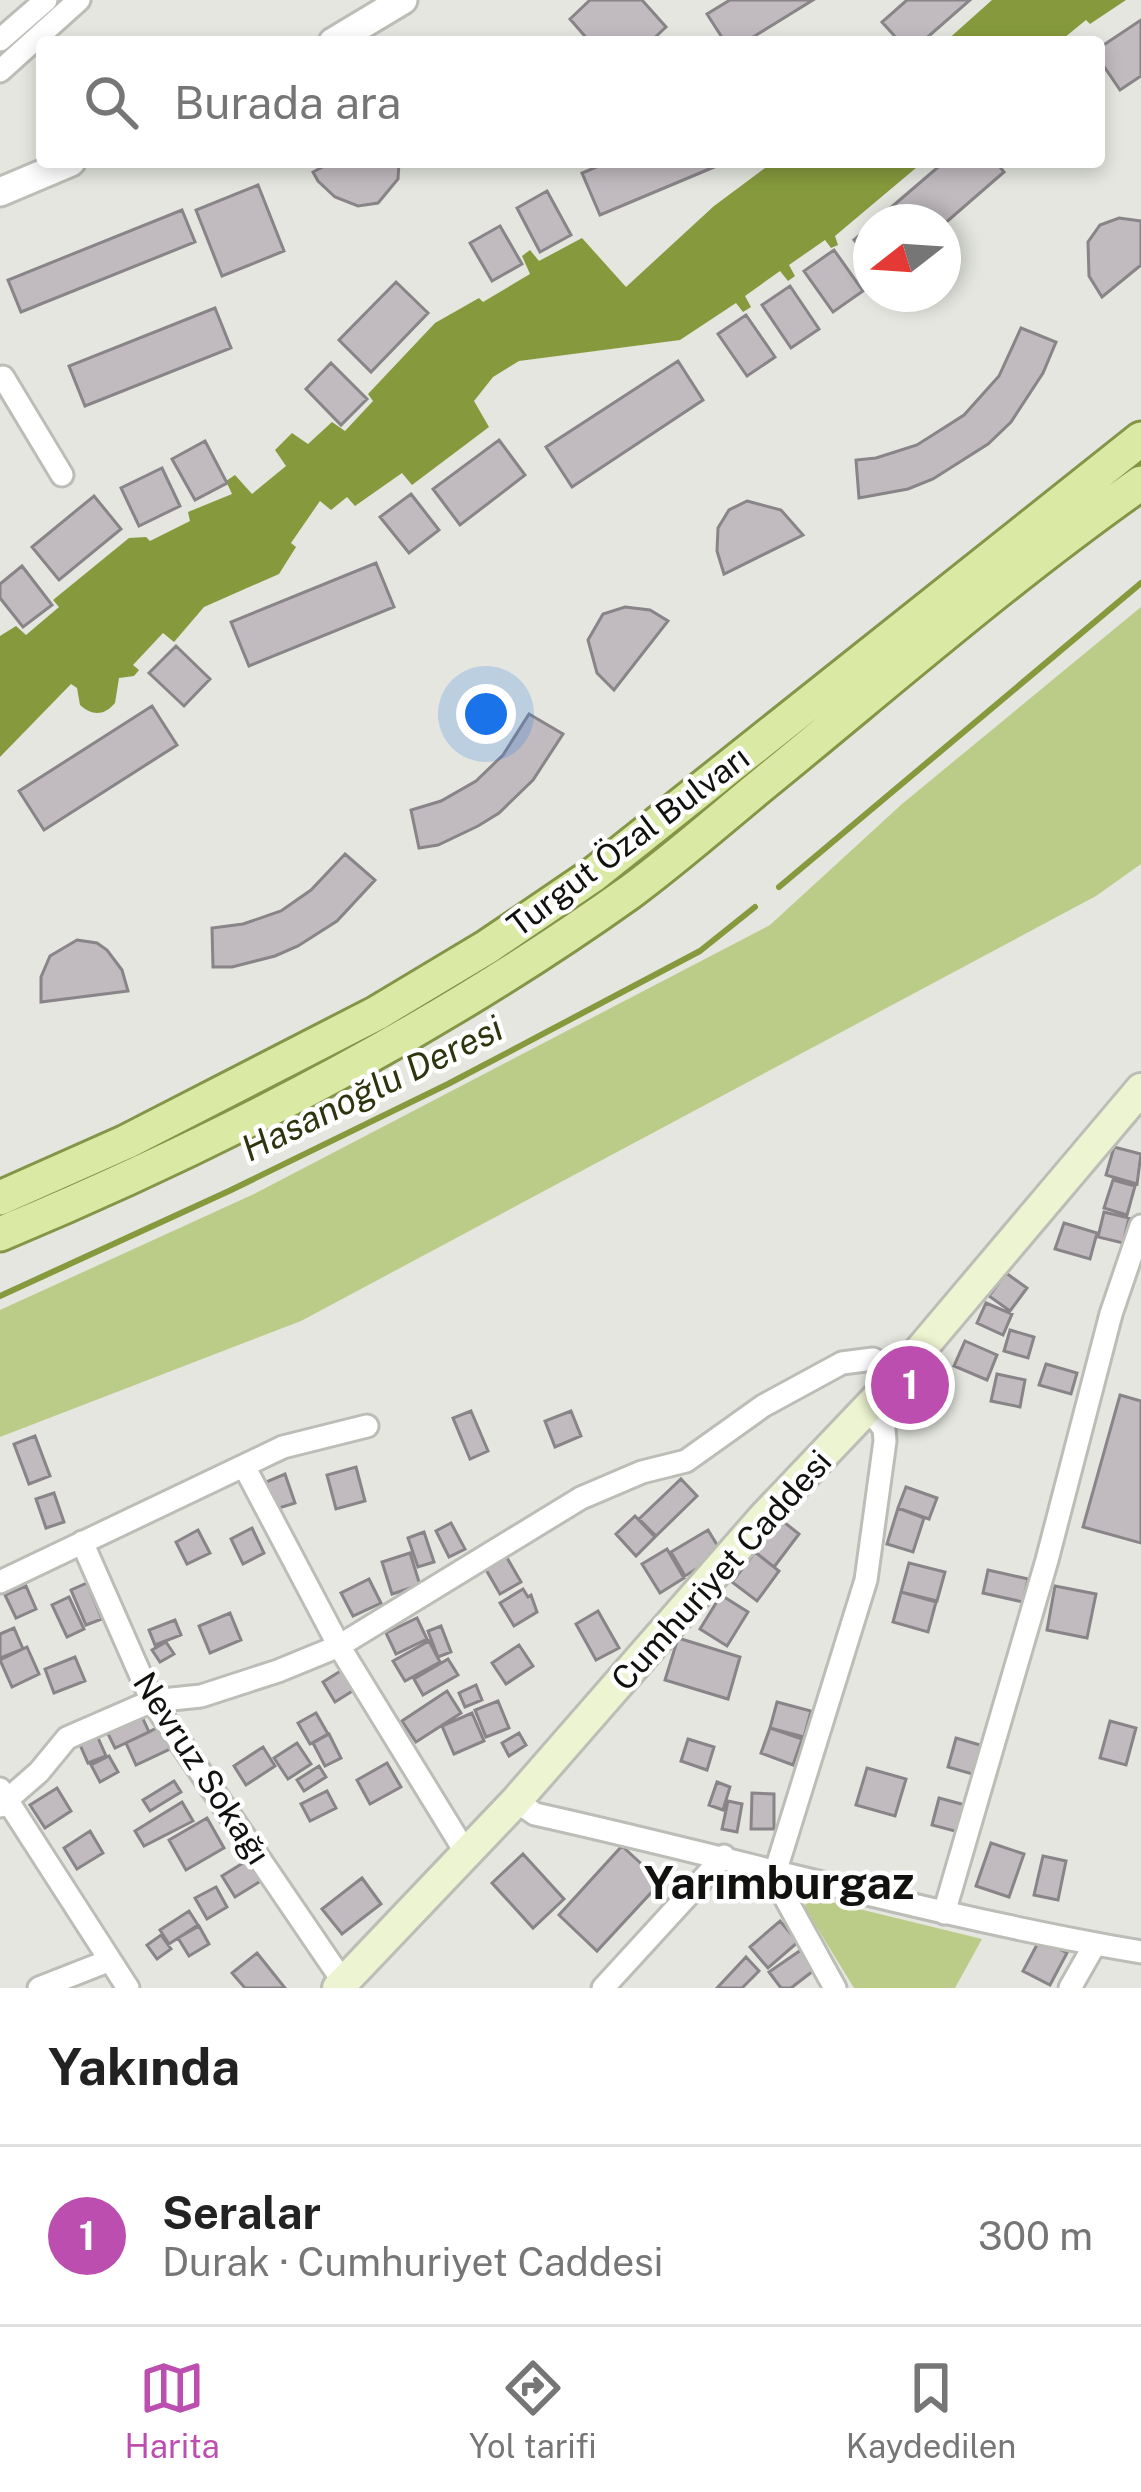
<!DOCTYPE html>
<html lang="tr">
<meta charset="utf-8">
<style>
body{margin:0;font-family:"Public Sans",sans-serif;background:#f6f6f6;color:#222}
.compass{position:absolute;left:853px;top:204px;width:108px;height:108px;border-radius:50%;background:#fff;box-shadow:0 6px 18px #0003;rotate:253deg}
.you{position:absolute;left:486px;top:714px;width:42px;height:42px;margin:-30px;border:9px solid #fff;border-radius:50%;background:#1a73e8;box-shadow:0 0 0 18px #1a73e833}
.badge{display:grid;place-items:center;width:78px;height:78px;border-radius:50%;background:#bb4eae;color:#fff;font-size:39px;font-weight:700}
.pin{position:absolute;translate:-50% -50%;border:6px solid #fff;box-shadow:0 3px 12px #0006}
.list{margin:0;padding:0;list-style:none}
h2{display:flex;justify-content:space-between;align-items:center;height:156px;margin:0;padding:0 48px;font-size:51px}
h2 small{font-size:39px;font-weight:400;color:#767676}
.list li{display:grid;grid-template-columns:78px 1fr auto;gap:36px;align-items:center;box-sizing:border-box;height:180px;padding:0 48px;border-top:3px solid #e0e0e0}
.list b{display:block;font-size:45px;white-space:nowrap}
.list p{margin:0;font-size:39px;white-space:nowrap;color:#767676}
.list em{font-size:39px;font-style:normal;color:#767676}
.icon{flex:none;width:66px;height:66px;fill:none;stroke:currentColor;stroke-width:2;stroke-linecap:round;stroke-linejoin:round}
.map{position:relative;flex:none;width:1141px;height:1988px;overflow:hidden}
.search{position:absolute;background:#fff;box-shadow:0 6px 18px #0003;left:36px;right:36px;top:36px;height:132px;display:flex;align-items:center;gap:30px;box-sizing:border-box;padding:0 42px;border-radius:12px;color:#767676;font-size:45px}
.sheet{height:336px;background:#fff}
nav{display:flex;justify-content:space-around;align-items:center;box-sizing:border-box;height:168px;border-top:3px solid #e0e0e0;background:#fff;font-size:33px;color:#767676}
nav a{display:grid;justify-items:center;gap:6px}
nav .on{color:#bb4eae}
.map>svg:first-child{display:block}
.green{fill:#bc8}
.water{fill:#869a3d}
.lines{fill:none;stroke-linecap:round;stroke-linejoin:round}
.stream{stroke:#869a3d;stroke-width:6}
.building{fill:#c1bbc0;stroke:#898488;stroke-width:3}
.minor-casing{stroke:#bbbdb6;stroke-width:27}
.tertiary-casing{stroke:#bbbdb6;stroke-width:33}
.secondary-casing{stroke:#bbbdb6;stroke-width:36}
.primary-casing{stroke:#849548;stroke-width:39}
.minor{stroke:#fff;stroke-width:21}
.tertiary{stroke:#fff;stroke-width:27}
.secondary{stroke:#edf4d1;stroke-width:30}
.primary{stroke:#daeaa4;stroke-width:33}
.labels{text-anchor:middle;stroke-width:9;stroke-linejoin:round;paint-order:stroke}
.street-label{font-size:33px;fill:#11110f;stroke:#fff}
.water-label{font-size:36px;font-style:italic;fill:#2d350e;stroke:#fff}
.district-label{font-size:45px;font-weight:bold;fill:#11110f;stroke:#fff}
</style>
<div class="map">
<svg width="1141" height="1988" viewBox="0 0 1141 1988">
<rect width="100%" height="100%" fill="#e4e6df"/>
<path class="green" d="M 1141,607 L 1141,864 L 1096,896 L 301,1321 L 0,1437 L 0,1310 L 254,1194 L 770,925 L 902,804 Z
M 806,1896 L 982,1939 L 955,1988 L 854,1988 L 805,1908 Z"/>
<path class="water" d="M 992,0 L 1126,0 L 1090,24 L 1086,20 L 1059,42 L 945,42 Z
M 773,162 L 923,162 L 835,236 L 838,245 L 831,248 L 825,240 L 789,265 L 795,276 L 788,281 L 780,271 L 745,296 L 751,307 L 743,312 L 736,303 L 680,340 L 519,361 L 493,377 L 474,401 L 489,427 L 412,485 L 402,473 L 355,506 L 347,497 L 331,510 L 320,501 L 291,543 L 296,547 L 279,574 L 204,607 L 174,642 L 163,633 L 133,665 L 139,670 L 134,676 L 119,678 L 115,703 C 104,716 92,716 80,705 L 77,688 L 71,684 L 0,757 L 0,636 L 16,626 L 26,635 L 59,607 L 53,600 L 129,538 L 146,537 L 150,541 L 190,521 L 188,512 L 232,494 L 226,481 L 235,475 L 252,494 L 286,466 L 275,450 L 292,433 L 308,444 L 332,422 L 345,431 L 373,401 L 368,394 L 435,323 L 479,298 L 483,302 L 530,274 L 522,256 L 530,250 L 539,261 L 582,238 L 626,287 L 714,206 Z"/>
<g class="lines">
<path class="stream" d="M 779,887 L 1141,583
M 0,1296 L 229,1191 L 448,1084 L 700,951 L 755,907"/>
</g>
<path class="building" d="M 590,0 L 642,0 L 666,27 L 650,42 L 590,42 L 570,19 Z
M 730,0 L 813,0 L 745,42 L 725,42 L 707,14 Z
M 907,0 L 970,0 L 922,42 L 900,42 L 882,22 Z
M 1141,20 L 1141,76 L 1120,90 L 1099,59 L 1099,48 Z
M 332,162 L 399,162 L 398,179 L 378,203 L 358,206 L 335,197 L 318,181 L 313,172 Z
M 608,162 L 726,162 L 600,215 L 582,173 Z
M 944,162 L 996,162 L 1004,172 L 943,225 L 874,222 Z
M 258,185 L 284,251 L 222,276 L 196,210 Z
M 547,191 L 571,235 L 540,252 L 517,208 Z
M 182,210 L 195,242 L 21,312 L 8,280 Z
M 1119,218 L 1141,221 L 1141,265 L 1102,297 L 1089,276 L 1088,242 L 1100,225 Z
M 871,225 L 871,260 L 854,240 Z
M 500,226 L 522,264 L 492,281 L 470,243 Z
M 834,250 L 863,291 L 833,312 L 804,271 Z
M 396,282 L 428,313 L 371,372 L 339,340 Z
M 790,286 L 819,329 L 791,348 L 762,305 Z
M 215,308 L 231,348 L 85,406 L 69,366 Z
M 746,315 L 775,357 L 747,376 L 718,334 Z
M 1021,328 L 1056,342 L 1043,373 L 1011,422 L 988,444 L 933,479 L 908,489 L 859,498 L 856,460 L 876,458 L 917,445 L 964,415 L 999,376 Z
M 678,361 L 703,400 L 572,487 L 546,447 Z
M 331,363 L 367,399 L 341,425 L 306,389 Z
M 499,440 L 525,475 L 460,525 L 433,489 Z
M 205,441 L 227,483 L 195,500 L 172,459 Z
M 162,468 L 180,506 L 139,526 L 121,488 Z
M 411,494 L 439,530 L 409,553 L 380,517 Z
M 94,496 L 121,529 L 59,580 L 32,547 Z
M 747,501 L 781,510 L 803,535 L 724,574 L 717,551 L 718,528 L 729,510 Z
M 376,563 L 394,607 L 249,666 L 231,622 Z
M 22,566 L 52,605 L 23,627 L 0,598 L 0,584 Z
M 625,607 L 650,610 L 668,621 L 614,690 L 597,673 L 588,640 L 603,614 Z
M 176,646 L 210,679 L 184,706 L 149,673 Z
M 152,706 L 177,745 L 44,830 L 19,791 Z
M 529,714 L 563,734 L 533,780 L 499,813 L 478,826 L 438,845 L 419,848 L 411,810 L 441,801 L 476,781 L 503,755 Z
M 345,854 L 375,880 L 337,921 L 298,946 L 275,956 L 232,967 L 213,967 L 212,928 L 243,924 L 281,911 L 311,890 Z
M 77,940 L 97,943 L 107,950 L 122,970 L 128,991 L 41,1002 L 41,977 L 50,956 Z
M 1114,1147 L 1141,1154 L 1137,1184 L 1106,1175 Z
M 1113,1180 L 1135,1186 L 1127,1215 L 1104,1208 Z
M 1104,1212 L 1129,1218 L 1123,1243 L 1098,1237 Z
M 1064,1223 L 1097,1233 L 1090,1259 L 1055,1249 Z
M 1006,1273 L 1027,1288 L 1010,1311 L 989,1296 Z
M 986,1303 L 1012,1314 L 1003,1335 L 977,1323 Z
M 1010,1330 L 1034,1337 L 1028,1358 L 1004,1351 Z
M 965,1341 L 997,1355 L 987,1380 L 954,1366 Z
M 1046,1364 L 1077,1373 L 1071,1394 L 1039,1385 Z
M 997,1374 L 1025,1380 L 1020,1407 L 991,1401 Z
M 1120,1395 L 1141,1401 L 1141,1543 L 1083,1527 Z
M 471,1411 L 488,1451 L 470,1459 L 453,1418 Z
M 571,1411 L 581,1436 L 555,1447 L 545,1421 Z
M 35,1436 L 50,1476 L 29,1484 L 14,1444 Z
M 356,1467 L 365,1501 L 336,1509 L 327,1475 Z
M 285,1474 L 295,1503 L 276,1509 L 266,1482 Z
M 681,1479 L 697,1496 L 656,1536 L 639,1519 Z
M 906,1487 L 937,1498 L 929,1519 L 898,1508 Z
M 54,1493 L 64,1522 L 46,1528 L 36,1499 Z
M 898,1508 L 924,1518 L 913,1552 L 887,1544 Z
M 635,1516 L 655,1537 L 636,1556 L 616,1534 Z
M 780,1519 L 799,1534 L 774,1567 L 755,1552 Z
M 451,1523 L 465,1549 L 449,1557 L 436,1531 Z
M 252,1528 L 264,1553 L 243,1564 L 231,1539 Z
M 198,1530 L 210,1553 L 187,1564 L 176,1542 Z
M 708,1530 L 722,1553 L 685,1576 L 671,1552 Z
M 424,1532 L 434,1562 L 418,1567 L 408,1538 Z
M 667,1549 L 684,1578 L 660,1593 L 642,1564 Z
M 755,1552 L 779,1571 L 757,1601 L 732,1582 Z
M 410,1553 L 420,1585 L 392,1594 L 382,1562 Z
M 506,1556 L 521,1582 L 500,1594 L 485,1568 Z
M 909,1563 L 945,1572 L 937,1601 L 901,1592 Z
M 988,1570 L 1028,1579 L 1023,1602 L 983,1593 Z
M 369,1579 L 381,1603 L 353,1616 L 341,1593 Z
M 87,1583 L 102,1619 L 86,1625 L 71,1590 Z
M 26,1586 L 36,1609 L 16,1618 L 5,1595 Z
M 1055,1586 L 1096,1594 L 1087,1638 L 1047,1630 Z
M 523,1589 L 528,1597 L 531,1595 L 537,1612 L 514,1626 L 500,1603 Z
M 901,1592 L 936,1602 L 928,1632 L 893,1622 Z
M 721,1595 L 748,1612 L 727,1646 L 700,1629 Z
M 69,1597 L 84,1629 L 67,1637 L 52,1605 Z
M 598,1611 L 619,1648 L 596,1660 L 576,1624 Z
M 230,1613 L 241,1640 L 210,1653 L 199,1626 Z
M 417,1618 L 427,1639 L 396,1654 L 386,1633 Z
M 175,1620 L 181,1635 L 155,1645 L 149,1630 Z
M 441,1626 L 451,1652 L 438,1657 L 428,1631 Z
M 14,1628 L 23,1649 L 0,1658 L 0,1634 Z
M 678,1638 L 740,1657 L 728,1699 L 665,1680 Z
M 429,1641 L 440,1662 L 405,1681 L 393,1661 Z
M 166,1642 L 174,1654 L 160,1662 L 152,1650 Z
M 519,1645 L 533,1666 L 506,1684 L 492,1663 Z
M 27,1647 L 39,1674 L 12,1687 L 0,1660 Z
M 75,1657 L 85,1681 L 54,1693 L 45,1669 Z
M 448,1659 L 458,1675 L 423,1695 L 414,1679 Z
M 350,1665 L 362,1685 L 335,1702 L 323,1682 Z
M 476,1685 L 482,1700 L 465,1707 L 459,1693 Z
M 447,1691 L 461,1713 L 416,1742 L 402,1721 Z
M 498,1701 L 509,1728 L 486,1737 L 475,1710 Z
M 777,1702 L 811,1711 L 804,1737 L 770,1728 Z
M 139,1710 L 149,1732 L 115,1748 L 104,1726 Z
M 316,1713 L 328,1734 L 310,1744 L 298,1723 Z
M 472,1713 L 484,1741 L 454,1754 L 442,1726 Z
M 1110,1721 L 1136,1728 L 1126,1765 L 1100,1758 Z
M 159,1727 L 170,1749 L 136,1765 L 126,1743 Z
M 770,1728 L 802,1739 L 793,1765 L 761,1753 Z
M 95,1731 L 106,1756 L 88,1763 L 77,1738 Z
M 519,1733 L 526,1745 L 509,1756 L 502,1743 Z
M 329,1734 L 341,1758 L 325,1766 L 313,1743 Z
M 956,1738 L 987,1747 L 979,1776 L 948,1767 Z
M 688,1739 L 714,1747 L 707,1770 L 681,1761 Z
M 297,1743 L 311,1764 L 288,1779 L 274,1758 Z
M 263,1747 L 275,1766 L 246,1785 L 234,1766 Z
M 109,1756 L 118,1772 L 100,1782 L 91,1765 Z
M 387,1763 L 401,1787 L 370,1804 L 357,1780 Z
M 319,1766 L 326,1777 L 304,1791 L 297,1780 Z
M 867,1768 L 906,1779 L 895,1816 L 856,1805 Z
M 174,1781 L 181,1792 L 150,1811 L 143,1800 Z
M 717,1782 L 730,1787 L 723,1810 L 709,1805 Z
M 57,1788 L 71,1811 L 45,1828 L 30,1805 Z
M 327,1791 L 336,1808 L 310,1821 L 301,1804 Z
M 752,1793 L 774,1794 L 774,1829 L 751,1829 Z
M 939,1798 L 973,1807 L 966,1834 L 932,1825 Z
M 728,1801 L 742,1804 L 737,1832 L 722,1829 Z
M 182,1802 L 193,1821 L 144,1846 L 135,1831 Z
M 207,1818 L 224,1848 L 186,1870 L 169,1840 Z
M 90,1831 L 103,1853 L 77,1869 L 64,1848 Z
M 991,1843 L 1024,1854 L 1009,1897 L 976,1886 Z
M 622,1846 L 661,1882 L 597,1951 L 559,1915 Z
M 523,1854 L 564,1899 L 533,1928 L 492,1883 Z
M 1043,1856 L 1066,1861 L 1058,1900 L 1034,1895 Z
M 251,1858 L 264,1879 L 235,1897 L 222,1876 Z
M 362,1878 L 381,1904 L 342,1934 L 322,1909 Z
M 216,1887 L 227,1907 L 207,1919 L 195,1898 Z
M 189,1911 L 198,1925 L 169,1944 L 160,1930 Z
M 780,1921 L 798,1942 L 768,1968 L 750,1947 Z
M 199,1926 L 209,1944 L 189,1956 L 178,1938 Z
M 161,1935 L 171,1949 L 157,1959 L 147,1945 Z
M 1040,1939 L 1067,1953 L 1050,1985 L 1023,1971 Z
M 801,1950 L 813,1971 L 791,1988 L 781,1988 L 769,1972 Z
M 257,1953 L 285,1988 L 245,1988 L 232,1973 Z
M 746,1957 L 759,1971 L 742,1988 L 717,1988 Z"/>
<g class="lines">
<g class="minor-casing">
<path id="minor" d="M 0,40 L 46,0
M 0,71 L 79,0
M 3,377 L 62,475
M 244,1466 L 339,1646 L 466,1853
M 82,1542 L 152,1701 L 344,1983
M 0,1582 L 283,1447 L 367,1426
M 0,1789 L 128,1988
M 516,1801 L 535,1814 C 738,1859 936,1917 1141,1952
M 0,1806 L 39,1772 L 67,1738 L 152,1701 L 201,1696 L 278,1671 L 339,1646 L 581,1498 L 642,1472 L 686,1461 L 763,1406 L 842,1363 L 873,1359 L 900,1374
M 944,1913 L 1047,1560 L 1111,1314 L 1141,1226
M 39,1988 L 108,1961
M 603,1988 L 724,1856
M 835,1988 L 782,1892 L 775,1873 L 866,1580 L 885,1441 L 884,1429 L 868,1408
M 1070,1988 L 1095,1944"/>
</g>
<g class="tertiary-casing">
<path id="tertiary" d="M 333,42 L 403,0
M 0,192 L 71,162"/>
</g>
<g class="secondary-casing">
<path id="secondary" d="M 338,1988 L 516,1801 L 763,1518 L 900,1374 L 1141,1089"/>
</g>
<g class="primary-casing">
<path id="primary" d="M 0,1198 L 126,1142 L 377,1013 L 487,947 L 593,875 L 1141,439
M 0,1234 C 220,1142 435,1031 630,892 C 676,858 720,819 764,783 C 888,682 1010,575 1141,483"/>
</g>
<use href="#minor" class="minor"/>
<use href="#tertiary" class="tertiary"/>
<use href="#secondary" class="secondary"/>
<use href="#primary" class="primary"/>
</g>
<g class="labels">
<g class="street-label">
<text transform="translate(628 841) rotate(-37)" y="12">Turgut Özal Bulvarı</text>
<text transform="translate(721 1570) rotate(-48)" y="12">Cumhuriyet Caddesi</text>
<text transform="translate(202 1768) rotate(57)" y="12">Nevruz Sokağı</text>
</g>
<g class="water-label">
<text transform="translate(372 1088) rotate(-26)" y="13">Hasanoğlu Deresi</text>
</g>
<g class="district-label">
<text x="779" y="1899">Yarımburgaz</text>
</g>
</g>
</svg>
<svg class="compass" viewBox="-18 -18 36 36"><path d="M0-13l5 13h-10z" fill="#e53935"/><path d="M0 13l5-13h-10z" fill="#767676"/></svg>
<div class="you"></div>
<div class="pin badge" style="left:910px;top:1385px">1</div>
<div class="search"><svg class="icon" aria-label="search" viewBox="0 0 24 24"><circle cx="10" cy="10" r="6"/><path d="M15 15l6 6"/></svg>Burada ara</div>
</div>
<section class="sheet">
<h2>Yakında<small></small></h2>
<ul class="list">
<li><span class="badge">1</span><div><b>Seralar</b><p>Durak · Cumhuriyet Caddesi</p></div><em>300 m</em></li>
</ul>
</section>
<nav>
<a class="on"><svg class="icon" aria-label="map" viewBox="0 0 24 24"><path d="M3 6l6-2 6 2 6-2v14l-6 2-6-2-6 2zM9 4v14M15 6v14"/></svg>Harita</a>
<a><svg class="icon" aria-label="directions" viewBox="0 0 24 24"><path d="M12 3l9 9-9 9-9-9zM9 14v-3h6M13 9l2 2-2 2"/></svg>Yol tarifi</a>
<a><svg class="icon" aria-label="saved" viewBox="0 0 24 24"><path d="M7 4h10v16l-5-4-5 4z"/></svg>Kaydedilen</a>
</nav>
